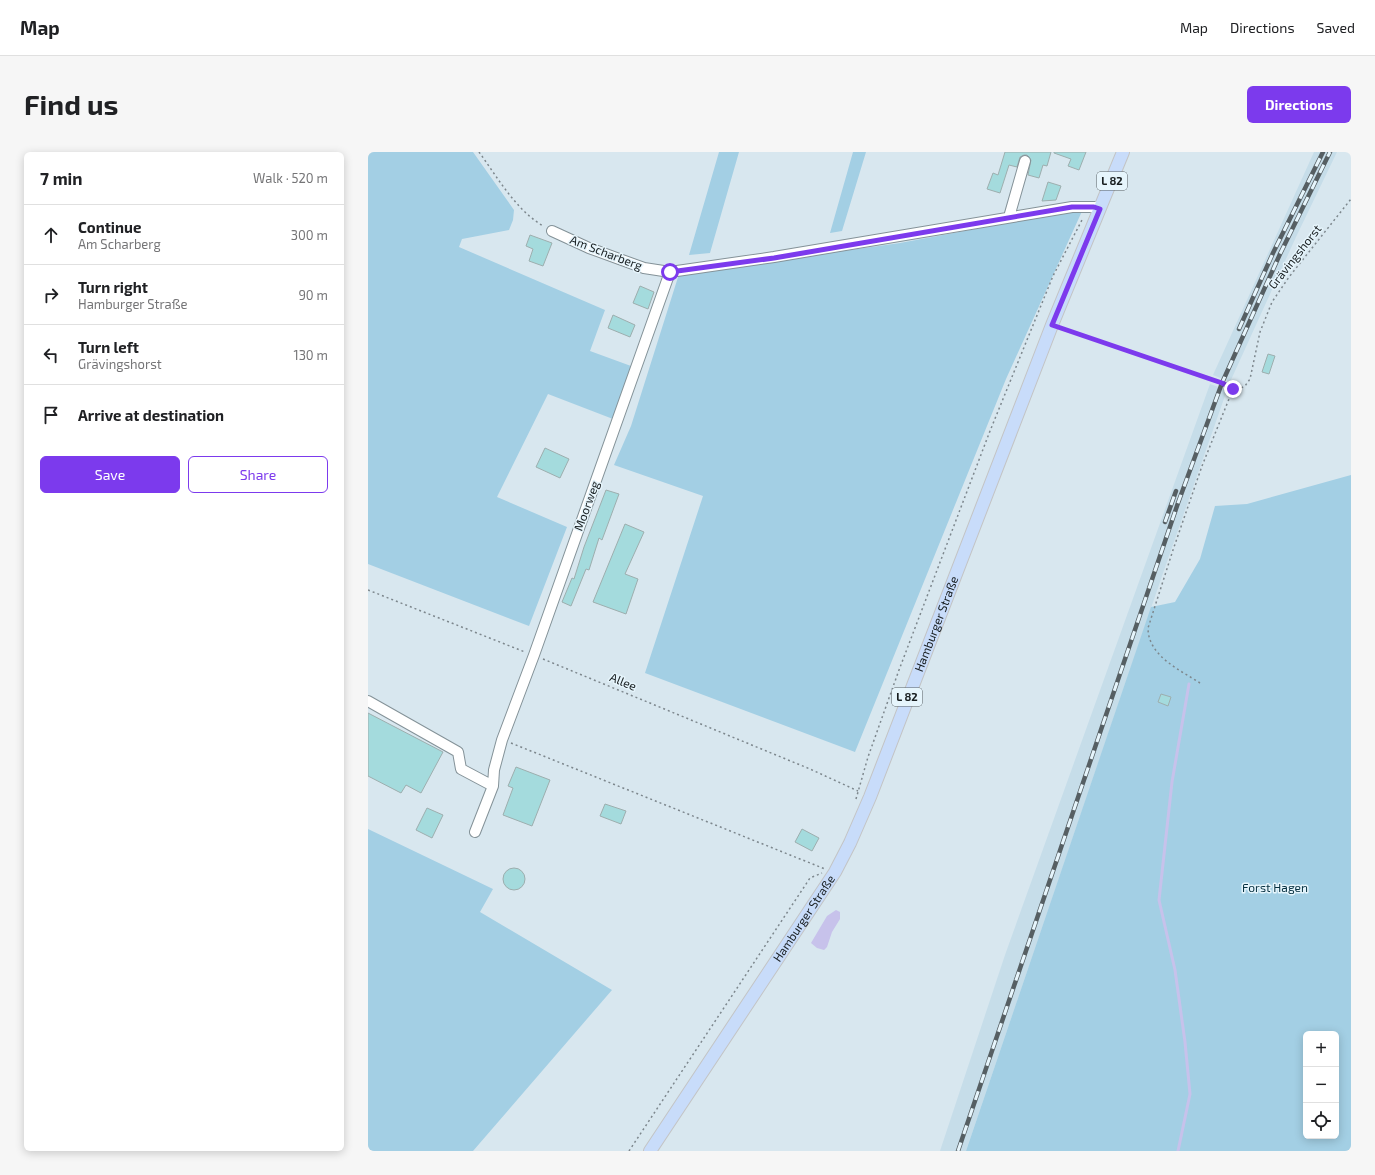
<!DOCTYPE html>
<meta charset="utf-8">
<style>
body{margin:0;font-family:"Exo 2",sans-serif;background:#f6f6f6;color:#202124}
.controls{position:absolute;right:12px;bottom:12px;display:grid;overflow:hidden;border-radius:6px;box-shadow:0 2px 10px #0003}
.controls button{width:36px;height:36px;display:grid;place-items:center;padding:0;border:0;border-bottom:1px solid #e0e0e0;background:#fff;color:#202124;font:20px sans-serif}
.stop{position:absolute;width:12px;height:12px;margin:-9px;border:3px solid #7c3aed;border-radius:50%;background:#fff}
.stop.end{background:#7c3aed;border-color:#fff;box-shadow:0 1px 4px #0008}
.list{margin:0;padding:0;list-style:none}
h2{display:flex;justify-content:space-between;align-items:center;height:52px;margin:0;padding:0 16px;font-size:17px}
h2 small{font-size:13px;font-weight:400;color:#757577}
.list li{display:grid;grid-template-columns:26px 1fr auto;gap:12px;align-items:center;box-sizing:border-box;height:60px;padding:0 16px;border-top:1px solid #e0e0e0}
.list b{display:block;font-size:15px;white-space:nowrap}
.list p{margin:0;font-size:13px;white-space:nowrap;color:#757577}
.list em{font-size:13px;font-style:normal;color:#757577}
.actions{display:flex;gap:8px;padding:12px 16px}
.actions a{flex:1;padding:9px 0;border:1px solid #7c3aed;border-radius:6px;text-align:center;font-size:14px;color:#7c3aed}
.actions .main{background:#7c3aed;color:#fff}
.icon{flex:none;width:22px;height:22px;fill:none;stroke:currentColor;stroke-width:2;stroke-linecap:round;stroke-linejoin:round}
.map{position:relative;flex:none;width:983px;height:999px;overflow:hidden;border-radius:6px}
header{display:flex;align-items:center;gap:24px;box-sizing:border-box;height:56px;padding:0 20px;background:#fff;border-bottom:1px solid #e0e0e0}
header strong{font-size:19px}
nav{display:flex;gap:22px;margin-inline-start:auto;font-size:14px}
.intro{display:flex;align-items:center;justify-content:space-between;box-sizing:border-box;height:96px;padding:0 24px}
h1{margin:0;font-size:28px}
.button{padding:10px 18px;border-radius:6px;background:#7c3aed;color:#fff;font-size:14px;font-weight:700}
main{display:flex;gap:24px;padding:0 24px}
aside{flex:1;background:#fff;border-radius:6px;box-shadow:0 2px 10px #0003}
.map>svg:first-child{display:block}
.built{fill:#c6dde9}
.green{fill:#a3cfe4;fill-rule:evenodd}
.water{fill:#c7c2eb}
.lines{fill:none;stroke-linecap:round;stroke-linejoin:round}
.stream{stroke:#c7c2eb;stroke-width:3}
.building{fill:#a4dbdd;stroke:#9daeae}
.minor-casing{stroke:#849298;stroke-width:12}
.major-casing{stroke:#c3c4c5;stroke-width:14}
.path{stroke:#7d878d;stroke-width:1.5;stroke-dasharray:2 3;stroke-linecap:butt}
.minor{stroke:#fff;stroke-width:10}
.major{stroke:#c8dcfa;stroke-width:12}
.rail-casing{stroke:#565f63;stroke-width:4.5}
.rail{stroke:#e6f5fc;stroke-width:3;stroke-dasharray:9;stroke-linecap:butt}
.route{stroke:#7c3aed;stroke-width:5}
.labels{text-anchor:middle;stroke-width:3;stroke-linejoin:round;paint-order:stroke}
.shield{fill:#e6f5fc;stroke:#565e62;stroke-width:1}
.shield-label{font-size:11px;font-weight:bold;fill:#181e20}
.street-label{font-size:12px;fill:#181e20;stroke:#e6f5fc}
.park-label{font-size:12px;fill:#073141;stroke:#e6f5fc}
</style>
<header>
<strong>Map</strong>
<nav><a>Map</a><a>Directions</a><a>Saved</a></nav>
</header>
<div class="intro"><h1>Find us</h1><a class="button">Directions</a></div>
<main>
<aside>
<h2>7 min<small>Walk · 520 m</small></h2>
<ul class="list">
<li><svg class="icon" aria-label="ahead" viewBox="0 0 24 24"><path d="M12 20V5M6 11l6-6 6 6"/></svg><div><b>Continue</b><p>Am Scharberg</p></div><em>300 m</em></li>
<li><svg class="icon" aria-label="right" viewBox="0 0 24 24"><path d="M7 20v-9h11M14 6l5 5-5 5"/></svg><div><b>Turn right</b><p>Hamburger Straße</p></div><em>90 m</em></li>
<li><svg class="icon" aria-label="left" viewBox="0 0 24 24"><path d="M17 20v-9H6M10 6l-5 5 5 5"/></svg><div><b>Turn left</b><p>Grävingshorst</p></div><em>130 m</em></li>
<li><svg class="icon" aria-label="arrive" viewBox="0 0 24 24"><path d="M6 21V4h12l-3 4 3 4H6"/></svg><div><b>Arrive at destination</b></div></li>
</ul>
<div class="actions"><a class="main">Save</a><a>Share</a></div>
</aside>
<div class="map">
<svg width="983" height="999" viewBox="0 0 983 999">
<rect width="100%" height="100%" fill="#d8e7ef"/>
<path class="built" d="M 946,0 L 969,0 L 928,85 L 862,230 L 845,223 Z
M 842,232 L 859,238 L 794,424 L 598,999 L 572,999 L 637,803 Z"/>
<path class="green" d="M 0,0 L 105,0 L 146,58 L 145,68 L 141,78 L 94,87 L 91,95 L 237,158 L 222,199 L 263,214 L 245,267 L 180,242 L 129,345 L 199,375 L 161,474 L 0,412 Z
M 351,0 L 371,0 L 342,101 L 321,103 Z
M 485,0 L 498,0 L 474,79 L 462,81 Z
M 715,57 L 638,227 L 487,600 L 277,521 L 335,344 L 246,313 L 263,274 L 311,122 L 532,91 Z
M 983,323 L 983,999 L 598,999 L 783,455 L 807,450 L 832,407 L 847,354 L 879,352 ZM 938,882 L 968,882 L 968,984 L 938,984 Z
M 0,677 L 125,737 L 112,760 L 244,838 L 105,999 L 4,999 L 0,997 Z"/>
<path class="water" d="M 468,758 L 472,760 L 472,767 L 464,780 L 459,795 L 456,798 L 449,796 L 443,791 L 459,764 Z"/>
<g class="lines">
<path class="stream" d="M 810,999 L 822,942 L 817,890 L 807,818 L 791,748 L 804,630 L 821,532"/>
</g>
<path class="building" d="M 637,0 L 683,0 L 679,14 L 675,13 L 671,26 L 660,23 L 663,8 L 659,3 L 656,3 L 652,5 L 649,15 L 641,13 L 632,41 L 619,37 L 625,21 L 630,23 Z
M 686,0 L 718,0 L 711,18 L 700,14 L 703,7 L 686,1 Z
M 680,30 L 693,34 L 688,48 L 674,49 Z
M 162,83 L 184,91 L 175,114 L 161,109 L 165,97 L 158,94 Z
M 272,134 L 286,140 L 280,157 L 265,151 Z
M 245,163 L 267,173 L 262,185 L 240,176 Z
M 900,202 L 907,204 L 901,222 L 894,220 Z
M 177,296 L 201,307 L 192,326 L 168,315 Z
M 238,338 L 251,342 L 234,388 L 231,386 L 221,418 L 218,417 L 203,454 L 194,450 L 204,426 L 206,427 L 216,395 Z
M 257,372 L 276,380 L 257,422 L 270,427 L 258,462 L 225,450 Z
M 793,542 L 803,545 L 800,554 L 790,550 Z
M 0,561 L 75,600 L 53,641 L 38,633 L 33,641 L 0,624 Z
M 148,615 L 182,628 L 164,674 L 135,663 L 145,636 L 140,634 Z
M 237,652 L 258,659 L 253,672 L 232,664 Z
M 59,656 L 75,663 L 64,686 L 48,678 Z
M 434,677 L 451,686 L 444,699 L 427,690 Z
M135 727a11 11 0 1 1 22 0a11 11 0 1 1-22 0Z"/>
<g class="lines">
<g class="minor-casing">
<path id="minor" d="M 641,65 L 657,9
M 184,79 L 221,96 L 276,116 L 302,120 L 406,105 L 704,55 L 727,55 L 732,57
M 0,549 L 90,600 L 93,617 L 125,634
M 107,680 L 125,634 L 126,618 L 134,588 L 166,503 L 302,120"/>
</g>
<g class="major-casing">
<g id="major">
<path id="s1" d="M 282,999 L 467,720 L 482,691 L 502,645 L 684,173 L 755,0"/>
</g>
</g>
<path class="path" d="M 111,0 C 130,26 147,57 175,74
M 694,177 L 854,231 L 865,237 L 871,237 L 877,234 L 882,227 L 892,180 L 904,150 L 921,125 L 983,47
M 0,438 L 157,500
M 175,507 L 442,617 L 490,639
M 832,531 C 812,518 780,504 780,476 L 805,398 L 834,314 L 865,237
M 143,591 L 457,717
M 488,647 L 500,605 L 531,518 L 622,279 L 685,124 L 715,66
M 261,999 L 442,726 L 454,721"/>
<use href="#minor" class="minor"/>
<use href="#major" class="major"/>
<g class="rail-casing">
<path id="rail" d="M 871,177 L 905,101 L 955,0
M 797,370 L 808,339
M 590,999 L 810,351 L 854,231 L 912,102 L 962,0"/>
</g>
<use href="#rail" class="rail"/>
</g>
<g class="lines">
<path class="route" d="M 302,120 L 406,106 L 704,55 L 726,55 L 732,57 L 684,173 L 854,231 L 865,237"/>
</g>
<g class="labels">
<g class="shield">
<rect x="729" y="20" width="30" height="18" rx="3"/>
<rect x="524" y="536" width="30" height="18" rx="3"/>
</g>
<g class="shield-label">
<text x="744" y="33">L 82</text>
<text x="539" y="549">L 82</text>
</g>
<g class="street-label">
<text transform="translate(238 101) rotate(21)" y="4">Am Scharberg</text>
<text transform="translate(927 105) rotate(-52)" y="4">Grävingshorst</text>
<text transform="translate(219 354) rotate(-70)" y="4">Moorweg</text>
<text dy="4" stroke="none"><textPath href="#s1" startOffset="603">Hamburger Straße</textPath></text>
<text transform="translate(255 530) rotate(22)" y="4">Allee</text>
<text dy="4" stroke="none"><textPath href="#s1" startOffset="279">Hamburger Straße</textPath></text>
</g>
<g class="park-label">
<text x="907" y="740">Forst Hagen</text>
</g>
</g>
</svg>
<div class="controls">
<button>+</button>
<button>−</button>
<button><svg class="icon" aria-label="locate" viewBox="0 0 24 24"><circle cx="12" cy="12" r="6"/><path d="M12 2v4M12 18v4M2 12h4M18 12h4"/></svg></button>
</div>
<div class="stop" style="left:302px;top:120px"></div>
<div class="stop end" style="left:865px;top:237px"></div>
</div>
</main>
